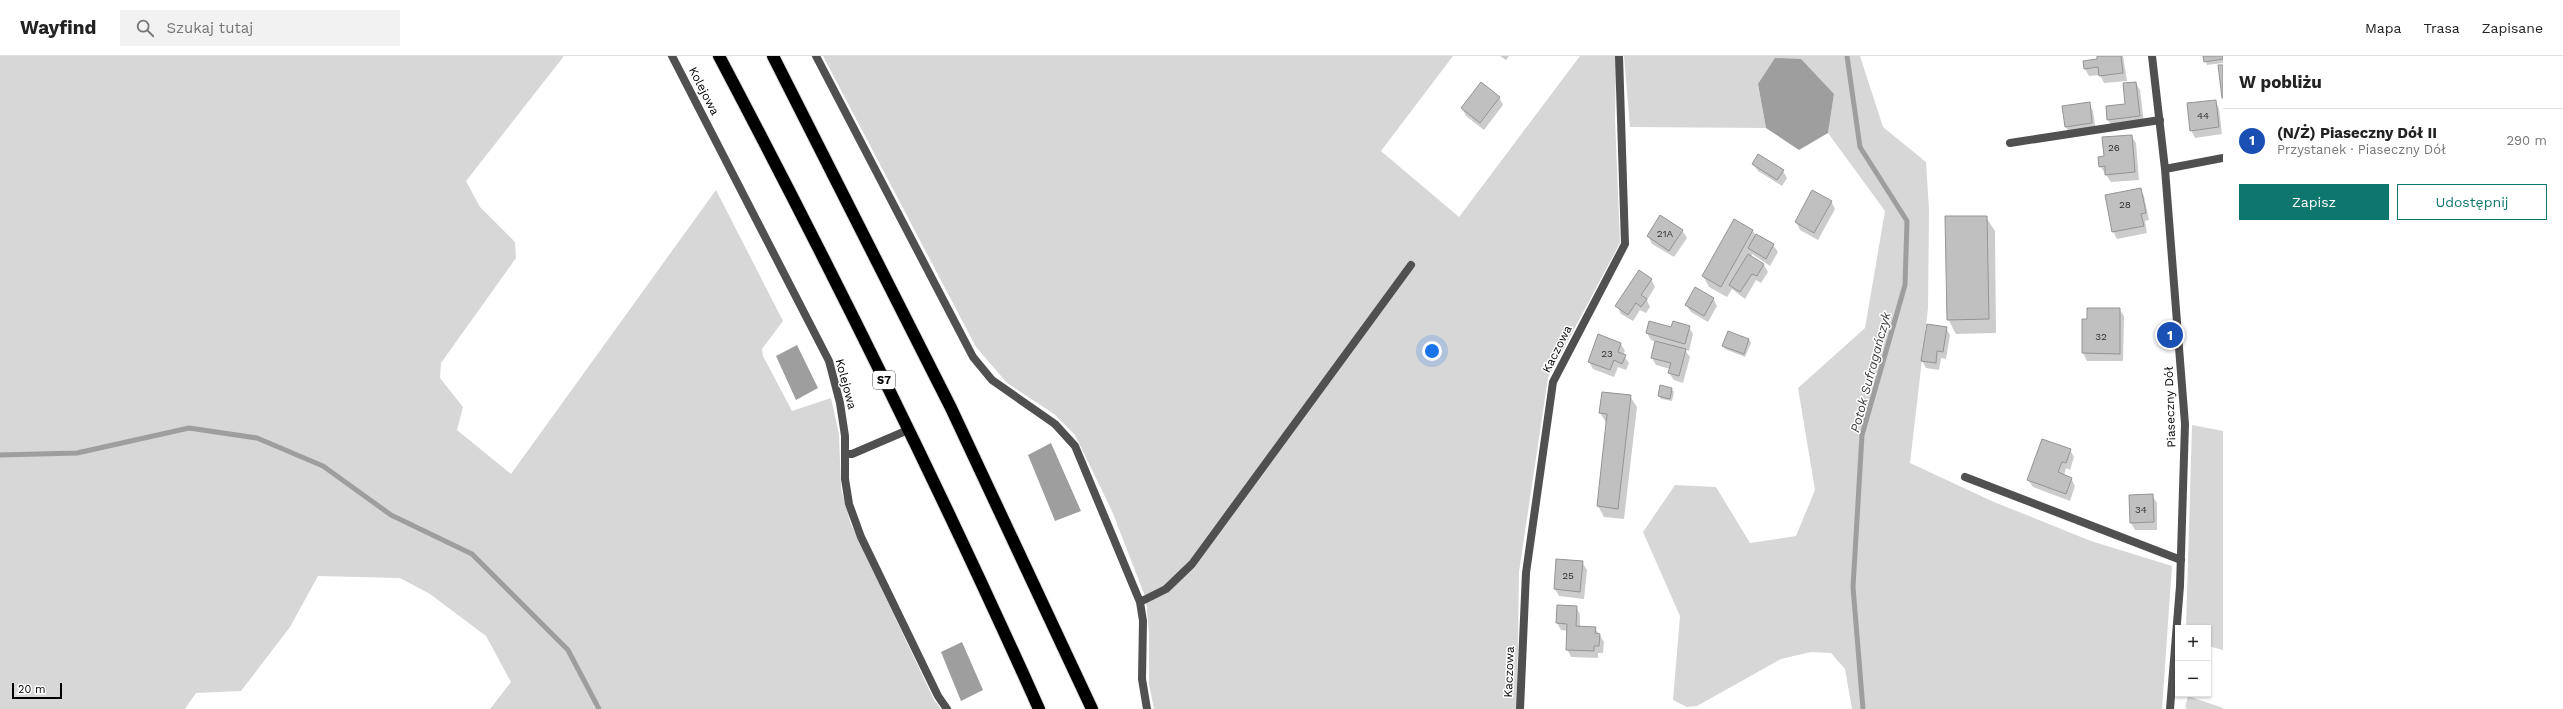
<!DOCTYPE html>
<html lang="pl">
<meta charset="utf-8">
<style>
body{margin:0;font-family:"Work Sans",sans-serif;background:#f2f2f2;color:#222}
.controls{position:absolute;right:12px;bottom:12px;display:grid;overflow:hidden;border-radius:0px;box-shadow:0 1px 3px #0004}
.controls button{width:36px;height:36px;display:grid;place-items:center;padding:0;border:0;border-bottom:1px solid #e0e0e0;background:#fff;color:#222;font:20px sans-serif}
.scale{position:absolute;left:12px;bottom:10px;width:50px;box-sizing:border-box;padding-left:4px;border:2px solid #000;border-top:0;font-size:11px;line-height:14px;white-space:nowrap;color:#000;-webkit-text-stroke:3px #fff;paint-order:stroke}
.you{position:absolute;left:1432px;top:295px;width:14px;height:14px;margin:-10px;border:3px solid #fff;border-radius:50%;background:#1a73e8;box-shadow:0 0 0 6px #1a73e833}
.badge{display:grid;place-items:center;width:26px;height:26px;border-radius:50%;background:#0f766e;color:#fff;font-size:13px;font-weight:700}
.pin{position:absolute;translate:-50% -50%;border:2px solid #fff;box-shadow:0 1px 4px #0006}
.list{margin:0;padding:0;list-style:none}
h2{display:flex;justify-content:space-between;align-items:center;height:52px;margin:0;padding:0 16px;font-size:17px}
h2 small{font-size:13px;font-weight:400;color:#767676}
.list li{display:grid;grid-template-columns:26px 1fr auto;gap:12px;align-items:center;box-sizing:border-box;height:64px;padding:0 16px;border-top:1px solid #e0e0e0}
.list b{display:block;font-size:15px;white-space:nowrap}
.list p{margin:0;font-size:13px;white-space:nowrap;color:#767676}
.list em{font-size:13px;font-style:normal;color:#767676}
.actions{display:flex;gap:8px;padding:12px 16px}
.actions a{flex:1;padding:9px 0;border:1px solid #0f766e;border-radius:0px;text-align:center;font-size:14px;color:#0f766e}
.actions .main{background:#0f766e;color:#fff}
.icon{flex:none;width:22px;height:22px;fill:none;stroke:currentColor;stroke-width:2;stroke-linecap:round;stroke-linejoin:round}
.map{position:relative;flex:none;width:2223px;height:653px;overflow:hidden}
header{display:flex;align-items:center;gap:24px;box-sizing:border-box;height:56px;padding:0 20px;background:#fff;border-bottom:1px solid #e0e0e0}
header strong{font-size:19px}
nav{display:flex;gap:22px;margin-inline-start:auto;font-size:14px}
.search{width:280px;height:36px;background:#f2f2f2;display:flex;align-items:center;gap:10px;box-sizing:border-box;padding:0 14px;border-radius:0px;color:#767676;font-size:15px}
main{display:flex}
aside{flex:1;background:#fff}
.map>svg:first-child{display:block}
.green{fill:#d7d7d7}
.water{fill:#9e9e9e}
.shadow{fill:#0003}
.lines{fill:none;stroke-linecap:round;stroke-linejoin:round}
.stream{stroke:#9e9e9e;stroke-width:5}
.building{fill:#c0c0c0;stroke:#949494}
.motorway-casing{stroke:#dbdbdb;stroke-width:14}
.service{stroke:#505050;stroke-width:8}
.minor{stroke:#505050;stroke-width:8}
.motorway{stroke:#000;stroke-width:12}
.labels{text-anchor:middle;stroke-width:3;stroke-linejoin:round;paint-order:stroke}
.number-label{font-size:10px;fill:#303030}
.shield{fill:#fff;stroke:#4c4c4c;stroke-width:1}
.shield-label{font-size:11px;font-weight:bold;fill:#000}
.street-label{font-size:12px;fill:#000;stroke:#fff}
.water-label{font-size:13px;font-style:italic;fill:#3f3f3f;stroke:#fff}
</style>
<header>
<strong>Wayfind</strong>
<div class="search"><svg class="icon" aria-label="search" viewBox="0 0 24 24"><circle cx="10" cy="10" r="6"/><path d="M15 15l6 6"/></svg>Szukaj tutaj</div>
<nav><a>Mapa</a><a>Trasa</a><a>Zapisane</a></nav>
</header>
<main>
<div class="map">
<svg width="2223" height="653" viewBox="0 0 2223 653">
<rect width="100%" height="100%" fill="#fff"/>
<path class="green" d="M 0,0 L 564,0 L 466,125 L 480,151 L 515,186 L 516,202 L 441,307 L 440,322 L 463,351 L 457,374 L 511,418 L 716,134 L 783,265 L 762,293 L 763,300 L 792,355 L 831,342 L 839,378 L 841,432 L 850,466 L 934,644 L 941,653 L 490,653 L 511,626 L 486,580 L 430,538 L 400,522 L 318,520 L 290,571 L 241,635 L 196,637 L 185,653 L 0,653 Z
M 823,0 L 1453,0 L 1381,95 L 1459,161 L 1580,0 L 1616,0 L 1615,62 L 1620,187 L 1548,322 L 1519,516 L 1517,653 L 1154,653 L 1149,628 L 1149,579 L 1146,543 L 1112,455 L 1075,379 L 1054,358 L 1007,327 L 976,291 Z
M 1624,0 L 1860,0 L 1883,71 L 1926,106 L 1929,154 L 1928,252 L 1910,407 L 1994,446 L 2091,485 L 2172,510 L 2162,653 L 1852,653 L 1845,613 L 1831,597 L 1811,596 L 1781,603 L 1697,650 L 1687,651 L 1673,644 L 1680,560 L 1643,476 L 1675,429 L 1716,431 L 1750,487 L 1796,480 L 1815,434 L 1798,332 L 1865,272 L 1885,155 L 1828,77 L 1834,38 L 1758,28 L 1766,72 L 1630,71 Z
M 2192,369 L 2223,375 L 2223,594 L 2208,590 L 2208,572 L 2186,572 Z
M 2188,640 L 2223,652 L 2223,653 L 2188,653 L 2185,652 Z"/>
<path class="water" d="M 1775,2 L 1801,3 L 1834,38 L 1828,77 L 1799,94 L 1766,72 L 1758,28 Z
M 797,289 L 818,332 L 796,344 L 776,300 Z
M 1051,387 L 1081,455 L 1055,465 L 1028,399 Z
M 962,586 L 983,634 L 961,645 L 941,596 Z"/>
<path class="shadow" d="M 1500,0 L 1509,0 L 1506,4 Z
M 2098,0 L 2123,0 L 2127,25 L 2104,27 L 2100,19 L 2089,20 L 2085,13 L 2098,4 Z
M 2204,0 L 2223,0 L 2223,7 L 2207,9 Z
M 2136,27 L 2140,34 L 2144,67 L 2112,71 L 2108,64 L 2126,49 Z
M 1499,41 L 1503,49 L 1484,74 L 1466,60 L 1462,52 Z
M 2215,45 L 2219,52 L 2222,78 L 2195,82 L 2191,74 Z
M 2089,47 L 2093,55 L 2096,75 L 2070,78 L 2066,71 Z
M 2131,80 L 2136,87 L 2139,124 L 2111,126 L 2100,110 L 2105,101 Z
M 1753,108 L 1783,115 L 1787,122 L 1782,130 L 1758,115 Z
M 2140,133 L 2144,140 L 2149,164 L 2145,165 L 2147,177 L 2117,183 L 2113,175 Z
M 1831,145 L 1835,153 L 1818,184 L 1800,174 L 1796,166 Z
M 1986,161 L 1995,175 L 1996,277 L 1956,278 L 1948,263 Z
M 1735,164 L 1753,175 L 1756,180 L 1773,189 L 1778,196 L 1770,210 L 1752,198 L 1751,201 L 1764,209 L 1768,216 L 1761,227 L 1756,224 L 1745,243 L 1732,233 L 1727,241 L 1709,231 L 1703,220 Z
M 1682,174 L 1687,182 L 1674,201 L 1652,188 L 1648,180 Z
M 1651,223 L 1655,231 L 1647,244 L 1650,251 L 1646,257 L 1640,254 L 1633,265 L 1621,258 L 1617,250 Z
M 1713,242 L 1717,250 L 1708,266 L 1691,256 L 1686,249 Z
M 2119,253 L 2124,260 L 2123,305 L 2087,305 L 2083,297 L 2083,264 Z
M 1689,271 L 1693,278 L 1689,295 L 1685,294 L 1690,301 L 1683,327 L 1674,324 L 1669,317 L 1670,313 L 1656,309 L 1652,302 L 1656,286 L 1651,284 L 1647,277 Z
M 1946,272 L 1950,279 L 1946,303 L 1941,302 L 1939,314 L 1926,312 L 1922,305 Z
M 1729,276 L 1749,284 L 1751,287 L 1745,301 L 1725,293 L 1723,290 Z
M 1621,288 L 1625,295 L 1623,299 L 1629,307 L 1626,314 L 1618,311 L 1614,321 L 1593,313 L 1589,306 Z
M 1672,333 L 1674,336 L 1672,345 L 1661,343 L 1659,340 Z
M 1630,340 L 1637,351 L 1624,463 L 1604,461 L 1598,450 L 1607,368 L 1600,357 Z
M 2070,394 L 2074,401 L 2070,414 L 2066,412 L 2064,420 L 2071,422 L 2075,430 L 2070,445 L 2033,431 L 2028,424 Z
M 2152,439 L 2157,447 L 2157,474 L 2135,474 L 2131,467 Z
M 1582,506 L 1587,514 L 1584,543 L 1559,540 L 1555,533 Z
M 1576,551 L 1580,558 L 1580,571 L 1595,572 L 1604,586 L 1603,597 L 1598,597 L 1598,602 L 1571,601 L 1567,593 L 1568,575 L 1561,574 L 1557,567 Z"/>
<g class="lines">
<path class="stream" d="M 1847,0 L 1860,91 L 1907,165 L 1905,229 L 1862,379 L 1853,531 L 1863,653
M 0,399 L 77,397 L 189,372 L 257,382 L 323,410 L 391,459 L 472,498 L 568,594 L 599,653"/>
</g>
<path class="building" d="M 2097,0 L 2121,0 L 2123,17 L 2099,20 L 2098,11 L 2084,13 L 2083,5 L 2097,3 Z
M 2203,0 L 2223,0 L 2223,3 L 2204,6 Z
M 2218,9 L 2223,9 L 2223,42 L 2222,42 Z
M 1481,26 L 1500,41 L 1480,67 L 1461,52 Z
M 2136,26 L 2140,60 L 2107,64 L 2106,50 L 2125,48 L 2123,27 Z
M 2216,44 L 2219,71 L 2190,75 L 2187,47 Z
M 2090,46 L 2092,67 L 2065,71 L 2062,50 Z
M 2132,79 L 2135,116 L 2105,119 L 2105,110 L 2099,111 L 2098,101 L 2104,100 L 2102,81 Z
M 1758,98 L 1784,114 L 1777,124 L 1752,108 Z
M 2141,132 L 2146,157 L 2141,158 L 2144,170 L 2112,176 L 2105,139 Z
M 1812,134 L 1832,145 L 1814,177 L 1795,166 Z
M 1660,159 L 1683,174 L 1669,195 L 1647,180 Z
M 1945,160 L 1987,160 L 1989,263 L 1947,264 Z
M 1734,163 L 1753,174 L 1721,231 L 1702,220 Z
M 1756,178 L 1774,188 L 1766,203 L 1748,192 Z
M 1748,198 L 1764,208 L 1757,220 L 1752,218 L 1740,236 L 1729,229 Z
M 1639,214 L 1652,223 L 1641,239 L 1647,243 L 1641,251 L 1636,247 L 1628,259 L 1615,250 Z
M 1695,231 L 1714,242 L 1704,260 L 1685,249 Z
M 2087,252 L 2120,252 L 2120,298 L 2082,297 L 2082,263 L 2087,263 Z
M 1649,265 L 1671,271 L 1673,265 L 1690,270 L 1685,288 L 1646,277 Z
M 1927,268 L 1947,271 L 1943,296 L 1937,295 L 1936,307 L 1921,305 Z
M 1728,275 L 1749,283 L 1744,298 L 1722,290 Z
M 1598,278 L 1621,287 L 1618,296 L 1626,299 L 1622,308 L 1614,304 L 1610,314 L 1588,306 Z
M 1655,285 L 1686,293 L 1679,320 L 1668,317 L 1671,307 L 1651,302 Z
M 1660,329 L 1672,332 L 1670,343 L 1658,340 Z
M 1602,336 L 1631,339 L 1618,453 L 1597,450 L 1607,358 L 1599,357 Z
M 2042,383 L 2071,393 L 2066,407 L 2062,406 L 2058,416 L 2072,422 L 2066,438 L 2027,424 Z
M 2153,438 L 2154,466 L 2130,467 L 2129,439 Z
M 1556,503 L 1583,505 L 1580,536 L 1554,533 Z
M 1557,549 L 1577,550 L 1576,570 L 1596,571 L 1595,577 L 1600,578 L 1599,590 L 1594,590 L 1594,595 L 1566,594 L 1567,568 L 1556,567 Z"/>
<g class="lines">
<g class="motorway-casing">
<path id="motorway" d="M 719,0 C 832,214 940,432 1039,653
M 773,0 L 951,352 L 1092,653"/>
</g>
<path class="service" d="M 672,0 L 829,305 L 840,347 L 845,380 L 845,423 L 849,448 L 861,481 L 938,640 L 947,653
M 816,0 L 973,301 L 992,324 L 1055,368 L 1075,390 L 1140,546 L 1143,565 L 1142,623 L 1147,653
M 2010,87 L 2160,64
M 845,398 L 852,398 L 908,374
M 1965,421 L 2181,504
M 1140,546 L 1166,533 L 1192,508 L 1411,209"/>
<path class="minor" d="M 2152,0 L 2165,113 L 2185,368 L 2180,530 L 2170,653
M 2165,113 L 2223,102
M 1520,653 L 1526,517 L 1553,326 L 1625,188 L 1619,0"/>
<use href="#motorway" class="motorway"/>
</g>
<g class="labels">
<g class="number-label">
<text x="2203" y="63">44</text>
<text x="2114" y="95">26</text>
<text x="2125" y="152">28</text>
<text x="1665" y="181">21A</text>
<text x="2101" y="284">32</text>
<text x="1607" y="301">23</text>
<text x="2141" y="457">34</text>
<text x="1568" y="523">25</text>
</g>
<rect class="shield" x="873" y="315" width="22" height="18" rx="3"/>
<g class="shield-label">
<text x="884" y="328">S7</text>
</g>
<g class="street-label">
<text transform="translate(704 35) rotate(63)" y="4">Kolejowa</text>
<text transform="translate(1557 293) rotate(-63)" y="4">Kaczowa</text>
<text transform="translate(846 328) rotate(75)" y="4">Kolejowa</text>
<text transform="translate(2170 351) rotate(-92)" y="4">Piaseczny Dół</text>
<text transform="translate(1509 616) rotate(-88)" y="4">Kaczowa</text>
</g>
<g class="water-label">
<text transform="translate(1870 316) rotate(-75)" y="5">Potok Sufragańczyk</text>
</g>
</g>
</svg>
<div class="controls">
<button>+</button>
<button>−</button>
</div>
<div class="scale">20 m</div>
<div class="you"></div>
<div class="pin badge" style="left:2170px;top:279px;background:#1a4fb4">1</div>
</div>
<aside>
<h2>W pobliżu<small></small></h2>
<ul class="list">
<li><span class="badge" style="background:#1a4fb4">1</span><div><b>(N/Ż) Piaseczny Dół II</b><p>Przystanek · Piaseczny Dół</p></div><em>290 m</em></li>
</ul>
<div class="actions"><a class="main">Zapisz</a><a>Udostępnij</a></div>
</aside>
</main>
